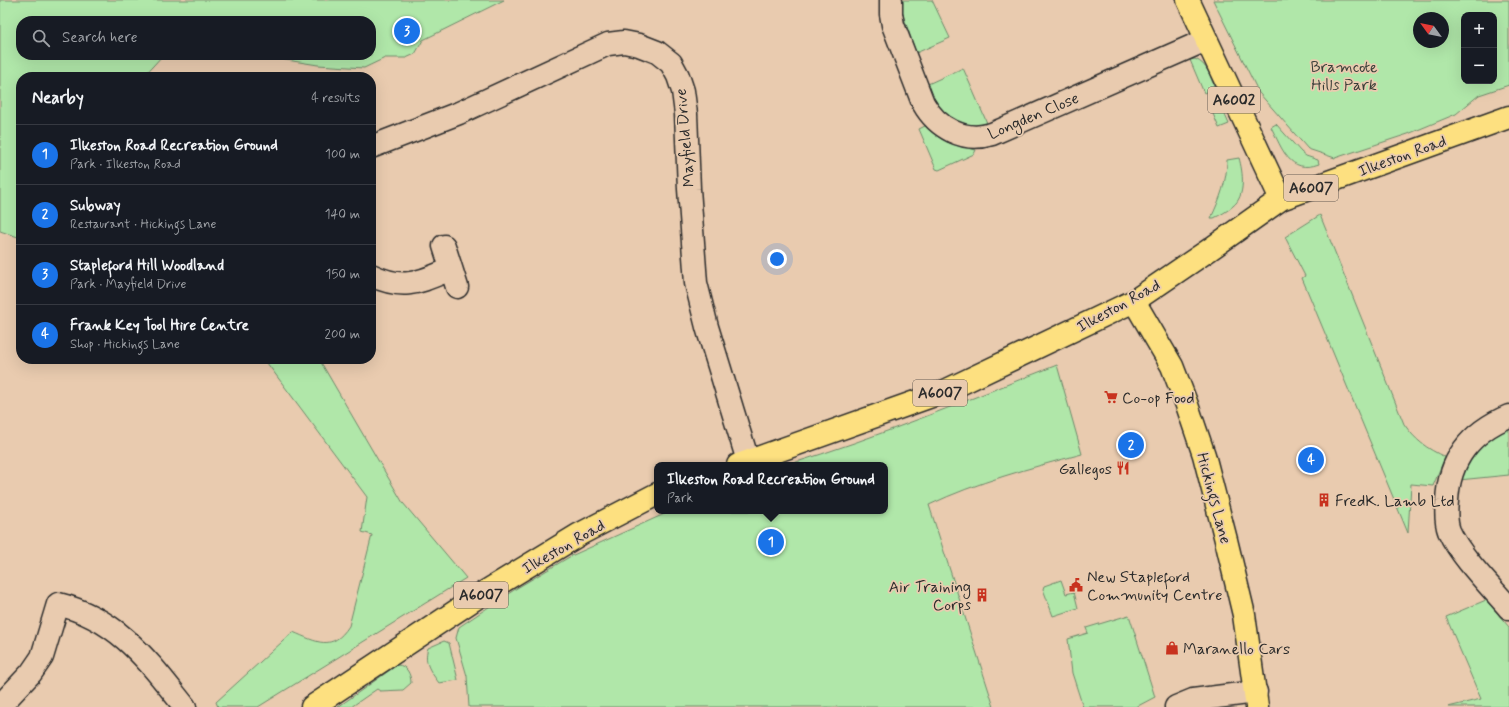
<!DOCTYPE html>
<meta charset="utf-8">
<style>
body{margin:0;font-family:Mynerve,sans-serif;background:#242831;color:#f1f3f6}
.controls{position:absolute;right:12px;top:12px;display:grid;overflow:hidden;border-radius:8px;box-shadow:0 4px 16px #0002}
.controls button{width:36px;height:36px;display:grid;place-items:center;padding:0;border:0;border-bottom:1px solid #363941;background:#171b24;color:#f1f3f6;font:20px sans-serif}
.compass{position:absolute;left:1413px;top:12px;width:36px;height:36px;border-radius:50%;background:#171b24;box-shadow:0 4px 16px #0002;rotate:303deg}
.you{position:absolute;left:777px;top:259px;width:14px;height:14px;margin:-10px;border:3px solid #fff;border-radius:50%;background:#1a73e8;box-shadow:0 0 0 6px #1a73e833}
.badge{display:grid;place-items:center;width:26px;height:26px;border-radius:50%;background:#1a73e8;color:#fff;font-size:13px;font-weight:700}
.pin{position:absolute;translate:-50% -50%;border:2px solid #fff;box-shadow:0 1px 4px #0006}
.popup{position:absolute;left:654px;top:462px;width:234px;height:52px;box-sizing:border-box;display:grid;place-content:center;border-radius:8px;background:#171b24;filter:drop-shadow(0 1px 3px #0005);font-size:13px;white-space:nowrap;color:#9ea1a6}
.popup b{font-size:15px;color:#f1f3f6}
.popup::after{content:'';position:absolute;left:50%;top:100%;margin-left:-8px;border:8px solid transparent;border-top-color:#171b24}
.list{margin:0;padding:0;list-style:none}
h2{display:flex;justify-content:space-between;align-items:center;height:52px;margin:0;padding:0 16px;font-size:17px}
h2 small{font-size:13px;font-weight:400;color:#9ea1a6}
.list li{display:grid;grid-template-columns:26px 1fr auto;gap:12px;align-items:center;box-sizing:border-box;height:60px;padding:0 16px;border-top:1px solid #363941}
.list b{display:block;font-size:15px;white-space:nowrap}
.list p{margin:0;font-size:13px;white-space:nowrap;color:#9ea1a6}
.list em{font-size:13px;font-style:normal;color:#9ea1a6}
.icon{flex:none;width:22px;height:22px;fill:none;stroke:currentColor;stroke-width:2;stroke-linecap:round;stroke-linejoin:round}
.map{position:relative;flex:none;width:1509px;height:707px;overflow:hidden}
.search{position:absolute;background:#171b24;box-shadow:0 4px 16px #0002;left:16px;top:16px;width:360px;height:44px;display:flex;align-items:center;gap:10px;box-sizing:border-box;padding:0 14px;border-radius:16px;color:#9ea1a6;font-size:15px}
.panel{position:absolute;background:#171b24;box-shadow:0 4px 16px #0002;left:16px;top:72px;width:360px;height:292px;border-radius:16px}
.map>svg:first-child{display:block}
.green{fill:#b0e7a9;stroke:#6e896a;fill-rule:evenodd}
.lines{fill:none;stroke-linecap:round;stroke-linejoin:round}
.minor-casing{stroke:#2b2b2b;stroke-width:25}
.major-casing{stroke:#2b2b2b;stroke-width:25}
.minor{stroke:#e9cbaf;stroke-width:22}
.major{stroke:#fde080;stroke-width:22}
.labels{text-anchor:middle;stroke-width:3.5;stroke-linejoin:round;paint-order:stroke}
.shield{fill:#e9cbaf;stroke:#645b53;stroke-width:1}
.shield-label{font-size:15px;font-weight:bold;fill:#2b2b2b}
.park-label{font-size:16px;fill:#383e38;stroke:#e9cbaf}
.street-label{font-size:16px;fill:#2b2b2b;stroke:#e9cbaf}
.poi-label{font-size:16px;fill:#2b2b2b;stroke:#e9cbaf;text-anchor:start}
</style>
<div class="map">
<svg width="1509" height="707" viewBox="0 0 1509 707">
<rect width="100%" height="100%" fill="#e9cbaf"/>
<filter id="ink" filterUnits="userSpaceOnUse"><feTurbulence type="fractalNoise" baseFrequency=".025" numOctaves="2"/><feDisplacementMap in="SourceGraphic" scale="8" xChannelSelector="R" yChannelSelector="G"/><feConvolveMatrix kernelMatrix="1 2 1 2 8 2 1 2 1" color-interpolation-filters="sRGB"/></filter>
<g filter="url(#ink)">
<path class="green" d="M 0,0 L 504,0 L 423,40 L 415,54 L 406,58 L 385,58 L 364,68 L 318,65 L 255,55 L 371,55 L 371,21 L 21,21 L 21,55 L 163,55 L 143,77 L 21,77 L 21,238 L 0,231 Z
M 902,0 L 932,0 L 950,38 L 916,53 L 902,12 Z
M 1213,0 L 1509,0 L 1509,85 L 1479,95 L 1456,114 L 1408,134 L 1335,158 L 1308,149 L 1259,93 ZM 1464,15 L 1494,15 L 1494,81 L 1464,81 ZM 1419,18 L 1443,18 L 1443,42 L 1419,42 Z
M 1195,59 C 1208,64 1210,77 1215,88 L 1204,93 L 1190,60 Z
M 963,68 L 987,123 C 971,128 952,123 941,110 C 935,102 931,92 928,84 Z
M 1221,106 L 1229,124 L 1219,128 L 1211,109 Z
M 1276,124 L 1301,152 L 1306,156 L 1318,160 L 1319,164 C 1289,175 1282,148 1271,127 Z
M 925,126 C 943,143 953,145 976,150 L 974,154 L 939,170 L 936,169 L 919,129 Z
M 1239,158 C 1243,172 1246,196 1233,206 C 1228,211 1220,215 1214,218 L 1211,218 C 1220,199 1227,181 1227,160 Z
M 1320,215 L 1404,424 C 1416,441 1426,448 1445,457 L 1433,486 L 1411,484 L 1408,533 L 1302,278 L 1305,276 L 1285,237 Z
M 264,359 L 319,359 L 403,503 L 466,578 L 258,707 L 218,707 L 216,702 L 293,632 C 317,642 332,652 349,626 L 372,535 L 362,532 L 367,497 Z
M 1057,365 L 1082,454 C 1030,468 977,482 929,505 L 994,707 L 469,707 L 467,676 L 456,638 L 459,627 L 517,588 L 571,556 L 671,511 L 885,511 L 885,465 L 787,465 C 879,437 967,400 1057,365 Z
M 1509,426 L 1509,475 L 1459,480 L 1476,445 Z
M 1061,580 L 1066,594 L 1074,592 L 1078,608 L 1053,616 L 1043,589 L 1044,586 Z
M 1486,600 L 1509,627 L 1509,704 L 1506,707 L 1448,707 L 1481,699 L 1446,617 Z
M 1129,615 L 1155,697 L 1136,707 L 1083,707 L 1072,673 L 1068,639 L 1088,633 L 1086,628 Z
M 444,641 L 449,643 L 458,680 L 439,683 C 431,672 423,663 428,648 Z
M 397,665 C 407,665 411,675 411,683 L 403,690 L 380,691 L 377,689 L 351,707 L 338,707 Z"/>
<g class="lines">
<g class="minor-casing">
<path id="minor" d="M 891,0 L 891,14 L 893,25 L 923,103 C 937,128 964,143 992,134 L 1206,40
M 371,147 L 459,113 L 608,44 L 624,42 L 639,45 L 657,52 L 671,63 L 678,76 L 683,91 L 686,114 L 689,189 L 696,283 L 707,327 L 748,461
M 444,246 L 457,287
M 371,275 C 405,291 419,282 451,269
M 1509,416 C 1471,432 1449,459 1447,501 C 1446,511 1446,523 1449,531 C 1460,556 1491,587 1509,608
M 0,706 L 31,673 L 42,657 L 58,604 C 119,619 148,661 185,707
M 1176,707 L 1193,700 L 1256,692"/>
</g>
<g class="major-casing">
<path id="major" d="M 1188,0 L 1281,199
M 1134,301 L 1172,366 L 1187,405 L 1204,455 L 1226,540 L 1244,615 L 1257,707
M 738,465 L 943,392 L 1134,301 L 1209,250 L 1281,199 L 1509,117
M 312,707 L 485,592 L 580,534 L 657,494"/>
</g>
<use href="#minor" class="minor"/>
<use href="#major" class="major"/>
</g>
</g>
<defs>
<g id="supermarket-bare" transform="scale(1.08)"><path d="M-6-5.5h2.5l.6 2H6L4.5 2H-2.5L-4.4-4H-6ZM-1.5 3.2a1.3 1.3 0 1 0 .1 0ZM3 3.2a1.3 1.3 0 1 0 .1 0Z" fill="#c8321e" stroke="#e9cbaf" stroke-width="2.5" paint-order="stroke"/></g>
<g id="restaurant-bare" transform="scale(1.08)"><path d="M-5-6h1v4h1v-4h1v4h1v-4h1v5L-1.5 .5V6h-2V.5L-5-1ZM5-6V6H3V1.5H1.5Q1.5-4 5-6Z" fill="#c8321e" stroke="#e9cbaf" stroke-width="2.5" paint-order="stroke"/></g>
<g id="building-bare" transform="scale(1.08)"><path d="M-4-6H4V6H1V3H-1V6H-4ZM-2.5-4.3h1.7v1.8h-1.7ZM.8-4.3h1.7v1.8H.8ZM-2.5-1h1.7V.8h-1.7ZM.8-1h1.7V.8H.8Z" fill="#c8321e" stroke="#e9cbaf" stroke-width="2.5" paint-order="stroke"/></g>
<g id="civic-bare" transform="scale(1.08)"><path d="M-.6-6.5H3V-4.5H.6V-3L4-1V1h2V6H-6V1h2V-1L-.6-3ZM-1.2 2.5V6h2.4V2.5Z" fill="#c8321e" stroke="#e9cbaf" stroke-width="2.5" paint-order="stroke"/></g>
<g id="shop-bare" transform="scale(1.08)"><path d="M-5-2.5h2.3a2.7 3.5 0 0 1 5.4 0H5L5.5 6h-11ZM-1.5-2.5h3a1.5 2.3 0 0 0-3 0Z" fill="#c8321e" stroke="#e9cbaf" stroke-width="2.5" paint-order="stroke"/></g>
</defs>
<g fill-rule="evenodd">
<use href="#supermarket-bare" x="1111" y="397"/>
<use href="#restaurant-bare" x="1123" y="468"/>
<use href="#building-bare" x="1324" y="500"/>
<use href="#civic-bare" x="1076" y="585"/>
<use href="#building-bare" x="982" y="595"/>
<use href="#shop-bare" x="1172" y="648"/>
</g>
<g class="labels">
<g class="shield">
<rect x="1208" y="87" width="52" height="26" rx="3"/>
<rect x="1284" y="175" width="54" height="26" rx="3"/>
<rect x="913" y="380" width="54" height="26" rx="3"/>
<rect x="454" y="582" width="54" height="26" rx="3"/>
</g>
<g class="shield-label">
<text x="1234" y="105">A6002</text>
<text x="1311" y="193">A6007</text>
<text x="940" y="398">A6007</text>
<text x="481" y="600">A6007</text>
</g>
<g class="park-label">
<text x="1344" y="72">Bramcote<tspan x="1344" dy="18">Hills Park</tspan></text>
</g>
<g class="street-label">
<text transform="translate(1033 115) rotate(-23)" y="6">Longden Close</text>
<text transform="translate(684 138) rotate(-95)" y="6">Mayfield Drive</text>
<text transform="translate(1402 155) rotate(-20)" y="6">Ilkeston Road</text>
<text transform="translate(1118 305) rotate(-29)" y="6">Ilkeston Road</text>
<text transform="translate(1215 498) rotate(75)" y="6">Hickings Lane</text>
<text transform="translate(563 546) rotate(-30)" y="6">Ilkeston Road</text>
</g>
<g class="poi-label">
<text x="1122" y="403">Co-op Food</text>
<text x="1112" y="474" text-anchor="end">Gallegos</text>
<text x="1335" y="506">FredK. Lamb Ltd</text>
<text x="1087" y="582">New Stapleford<tspan x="1087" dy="18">Community Centre</tspan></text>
<text x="971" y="592" text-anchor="end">Air Training<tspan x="971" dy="18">Corps</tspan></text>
<text x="1183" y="654">Maranello Cars</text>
</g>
</g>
</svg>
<div class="controls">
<button>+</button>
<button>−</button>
</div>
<svg class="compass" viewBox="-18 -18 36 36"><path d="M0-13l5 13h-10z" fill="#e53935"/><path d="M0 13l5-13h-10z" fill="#9ea1a6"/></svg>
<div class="you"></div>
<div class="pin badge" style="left:771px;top:542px">1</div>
<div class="popup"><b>Ilkeston Road Recreation Ground</b>Park</div>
<div class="pin badge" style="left:1131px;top:445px">2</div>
<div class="pin badge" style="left:407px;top:31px">3</div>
<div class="pin badge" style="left:1311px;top:460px">4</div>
<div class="search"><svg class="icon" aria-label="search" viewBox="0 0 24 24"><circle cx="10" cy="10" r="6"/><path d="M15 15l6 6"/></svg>Search here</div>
<section class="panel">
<h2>Nearby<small>4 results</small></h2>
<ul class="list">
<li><span class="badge">1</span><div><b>Ilkeston Road Recreation Ground</b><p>Park · Ilkeston Road</p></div><em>100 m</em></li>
<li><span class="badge">2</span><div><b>Subway</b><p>Restaurant · Hickings Lane</p></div><em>140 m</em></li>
<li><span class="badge">3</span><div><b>Stapleford Hill Woodland</b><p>Park · Mayfield Drive</p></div><em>150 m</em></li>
<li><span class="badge">4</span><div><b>Frank Key Tool Hire Centre</b><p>Shop · Hickings Lane</p></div><em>200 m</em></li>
</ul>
</section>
</div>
